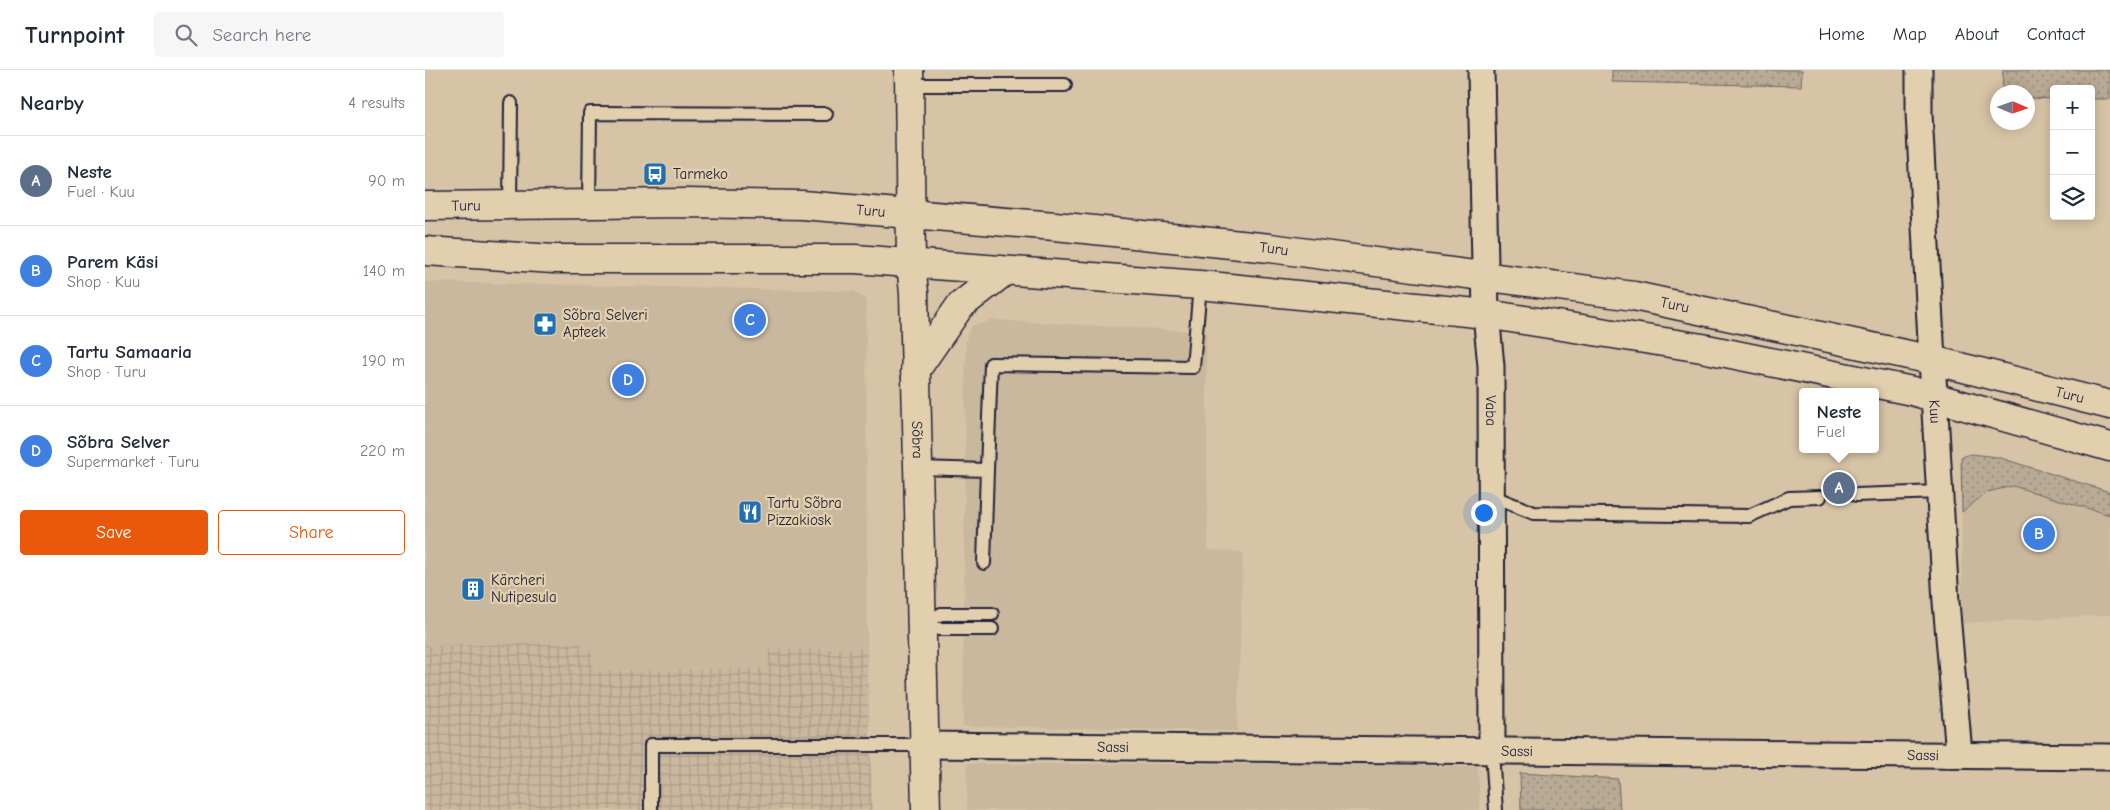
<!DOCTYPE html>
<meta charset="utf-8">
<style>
body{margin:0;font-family:"Comic Neue",sans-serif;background:#f6f6f7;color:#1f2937}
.controls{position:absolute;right:15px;top:15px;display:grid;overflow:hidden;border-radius:5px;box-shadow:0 2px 12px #0003}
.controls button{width:45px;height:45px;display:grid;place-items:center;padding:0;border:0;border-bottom:1px solid #e0e1e3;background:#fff;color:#1f2937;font:25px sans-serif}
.compass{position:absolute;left:1565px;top:15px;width:45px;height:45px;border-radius:50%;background:#fff;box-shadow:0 2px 12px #0003;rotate:92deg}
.you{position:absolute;left:1058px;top:442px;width:18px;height:18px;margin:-12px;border:4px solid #fff;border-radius:50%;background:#1a73e8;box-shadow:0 0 0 8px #1a73e833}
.badge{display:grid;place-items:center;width:32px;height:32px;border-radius:50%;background:#ea580c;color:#fff;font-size:16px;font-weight:700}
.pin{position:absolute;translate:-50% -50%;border:2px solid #fff;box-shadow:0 1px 5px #0006}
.popup{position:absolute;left:1374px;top:318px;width:80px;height:65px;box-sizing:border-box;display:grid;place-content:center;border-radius:5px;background:#fff;filter:drop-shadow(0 1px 4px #0005);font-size:16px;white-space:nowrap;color:#747a83}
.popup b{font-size:19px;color:#1f2937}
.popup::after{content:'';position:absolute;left:50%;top:100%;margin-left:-10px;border:10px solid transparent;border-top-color:#fff}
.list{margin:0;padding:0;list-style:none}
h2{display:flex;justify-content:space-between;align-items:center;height:65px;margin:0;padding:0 20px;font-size:21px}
h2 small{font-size:16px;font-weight:400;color:#747a83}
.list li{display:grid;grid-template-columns:32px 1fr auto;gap:15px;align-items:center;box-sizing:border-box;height:90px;padding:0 20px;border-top:1px solid #e0e1e3}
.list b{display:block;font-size:19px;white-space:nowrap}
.list p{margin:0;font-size:16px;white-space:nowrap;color:#747a83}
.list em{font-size:16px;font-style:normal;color:#747a83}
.actions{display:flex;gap:10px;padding:15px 20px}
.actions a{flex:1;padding:11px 0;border:1px solid #ea580c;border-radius:5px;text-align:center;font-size:18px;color:#ea580c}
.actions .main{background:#ea580c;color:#fff}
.icon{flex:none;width:28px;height:28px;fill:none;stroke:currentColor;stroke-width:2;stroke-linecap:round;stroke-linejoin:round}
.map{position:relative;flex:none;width:1685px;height:740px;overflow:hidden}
header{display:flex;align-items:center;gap:30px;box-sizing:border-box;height:70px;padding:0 25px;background:#fff;border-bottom:1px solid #e0e1e3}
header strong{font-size:24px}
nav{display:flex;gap:28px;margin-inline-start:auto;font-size:18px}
.search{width:350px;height:45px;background:#f6f6f7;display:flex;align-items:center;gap:12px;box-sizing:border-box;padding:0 18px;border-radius:5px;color:#747a83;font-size:19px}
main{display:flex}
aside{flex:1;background:#fff}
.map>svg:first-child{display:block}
.built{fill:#c9b79e}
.industrial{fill:url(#industrial-grid)}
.grass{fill:url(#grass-dots);stroke:#6d6668}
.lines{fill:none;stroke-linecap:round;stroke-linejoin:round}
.lane-casing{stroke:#22223b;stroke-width:16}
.street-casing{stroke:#22223b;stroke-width:29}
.secondary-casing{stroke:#22223b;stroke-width:31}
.lane{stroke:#e2cfad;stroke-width:12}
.street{stroke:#e2cfad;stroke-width:25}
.secondary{stroke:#e2cfad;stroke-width:28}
.labels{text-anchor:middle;stroke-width:4.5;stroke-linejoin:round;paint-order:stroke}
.poi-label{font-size:15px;fill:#22223b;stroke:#e2cfad;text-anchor:start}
.street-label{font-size:15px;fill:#22223b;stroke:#e2cfad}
</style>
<header>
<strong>Turnpoint</strong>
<div class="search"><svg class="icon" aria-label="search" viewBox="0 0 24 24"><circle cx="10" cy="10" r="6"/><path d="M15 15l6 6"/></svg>Search here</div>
<nav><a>Home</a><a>Map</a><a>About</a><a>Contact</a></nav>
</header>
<main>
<aside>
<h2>Nearby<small>4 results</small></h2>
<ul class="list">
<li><span class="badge" style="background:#5c6f8a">A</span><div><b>Neste</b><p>Fuel · Kuu</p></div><em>90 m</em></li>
<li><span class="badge" style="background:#3f7fe0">B</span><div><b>Parem Käsi</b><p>Shop · Kuu</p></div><em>140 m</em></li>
<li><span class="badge" style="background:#3f7fe0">C</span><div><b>Tartu Samaaria</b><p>Shop · Turu</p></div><em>190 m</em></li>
<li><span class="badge" style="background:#3f7fe0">D</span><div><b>Sõbra Selver</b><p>Supermarket · Turu</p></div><em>220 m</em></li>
</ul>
<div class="actions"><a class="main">Save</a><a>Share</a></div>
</aside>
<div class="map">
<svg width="1685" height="740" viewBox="0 0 1685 740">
<defs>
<pattern id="industrial-grid" width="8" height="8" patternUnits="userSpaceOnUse" patternTransform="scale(1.25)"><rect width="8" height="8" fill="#c9b79e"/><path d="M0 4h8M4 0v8" fill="none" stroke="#ac9d89"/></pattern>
<pattern id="grass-dots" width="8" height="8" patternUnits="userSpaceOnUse" patternTransform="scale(1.25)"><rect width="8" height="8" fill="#b8aa94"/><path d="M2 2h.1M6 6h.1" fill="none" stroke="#958a7a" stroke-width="1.8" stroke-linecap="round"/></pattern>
</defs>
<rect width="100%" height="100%" fill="#d7c4a6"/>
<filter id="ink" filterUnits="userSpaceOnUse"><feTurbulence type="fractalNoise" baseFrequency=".02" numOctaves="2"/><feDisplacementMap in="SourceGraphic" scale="10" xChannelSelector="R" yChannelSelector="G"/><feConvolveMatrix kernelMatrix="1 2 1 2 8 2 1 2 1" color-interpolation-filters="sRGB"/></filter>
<g filter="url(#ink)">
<path class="built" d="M 0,212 L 428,221 L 441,229 L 442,579 L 344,578 L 344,598 L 167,601 L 167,585 L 4,576 L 0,572 Z
M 568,250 L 781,262 L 783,480 L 818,482 L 812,661 L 538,656 L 541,268 L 547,256 Z
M 1588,416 L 1685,445 L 1685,545 L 1537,553 L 1537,442 L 1562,422 Z
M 542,694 L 933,694 L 1053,697 L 1055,740 L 542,740 Z"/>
<path class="industrial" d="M 0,572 L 4,576 L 153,573 L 161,577 L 167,585 L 168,601 L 343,598 L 344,578 L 442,579 L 447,740 L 0,740 Z"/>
<path class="grass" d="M 1187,0 L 1377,0 L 1376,16 L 1187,12 Z
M 1578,0 L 1685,0 L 1685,29 L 1666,29 L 1666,19 L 1629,19 L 1629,29 L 1603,28 L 1602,22 L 1577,22 Z
M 1546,384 L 1572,387 L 1685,422 L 1685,445 L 1588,416 L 1562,422 L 1537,442 L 1536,387 Z
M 1095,703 L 1193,709 L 1195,740 L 1096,740 Z"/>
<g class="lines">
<g class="lane-casing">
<path id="lane" d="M 484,15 L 640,15
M 164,135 L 165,43 L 401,44
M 85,137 L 86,33
M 493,398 L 562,400 L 566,294 L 768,297 L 775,215
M 1431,425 L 1515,422
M 1066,426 L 1109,443 L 1324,446 L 1364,428 L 1395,427
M 559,493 L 562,400
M 498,555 L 516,544 L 567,544
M 498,555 L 514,559 L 567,559
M 1067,682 L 1071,740
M 226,740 L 226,675 L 500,675"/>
</g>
<g class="street-casing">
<g id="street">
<path id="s1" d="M 1056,0 L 1061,244 L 1066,296 L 1067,682"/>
<path id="s2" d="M 1494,0 L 1494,43 L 1507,290 L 1521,532 L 1534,684"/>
<path id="s3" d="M 500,675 L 1685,687"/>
</g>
</g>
<g class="secondary-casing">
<g id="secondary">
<path id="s4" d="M 484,0 L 486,193 L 489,223 L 501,740"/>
<path id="s5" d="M 0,136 L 261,133 L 377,135 L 630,156 L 845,178 L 1209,226 L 1507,290 L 1685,335"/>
<path d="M 0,181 L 129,189 L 430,189 L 775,215 L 1061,244 L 1277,278 L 1487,321 L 1685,377"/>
<path d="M 490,301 L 535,236 L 580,201"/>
</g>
</g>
<use href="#lane" class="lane"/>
<use href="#street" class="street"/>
<use href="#secondary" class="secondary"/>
</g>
</g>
<defs>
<g id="bus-square" transform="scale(1.25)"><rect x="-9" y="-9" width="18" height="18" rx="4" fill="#1f6fb2" stroke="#e2cfad"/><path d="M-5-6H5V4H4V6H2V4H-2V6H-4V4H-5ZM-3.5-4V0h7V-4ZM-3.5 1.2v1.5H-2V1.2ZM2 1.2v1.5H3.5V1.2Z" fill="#fff"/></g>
<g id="pharmacy-square" transform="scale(1.25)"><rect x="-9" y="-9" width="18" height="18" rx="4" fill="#1f6fb2" stroke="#e2cfad"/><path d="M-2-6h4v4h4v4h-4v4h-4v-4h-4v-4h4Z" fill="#fff"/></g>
<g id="restaurant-square" transform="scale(1.25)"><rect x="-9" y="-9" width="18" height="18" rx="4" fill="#1f6fb2" stroke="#e2cfad"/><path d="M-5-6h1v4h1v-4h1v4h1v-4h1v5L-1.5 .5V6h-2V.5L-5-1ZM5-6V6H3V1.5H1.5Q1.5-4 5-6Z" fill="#fff"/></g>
<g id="building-square" transform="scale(1.25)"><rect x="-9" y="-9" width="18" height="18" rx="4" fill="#1f6fb2" stroke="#e2cfad"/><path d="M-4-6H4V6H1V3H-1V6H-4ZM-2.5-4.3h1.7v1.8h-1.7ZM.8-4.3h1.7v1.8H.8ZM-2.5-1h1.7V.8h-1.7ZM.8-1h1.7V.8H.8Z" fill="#fff"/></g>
</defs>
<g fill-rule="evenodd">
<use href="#bus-square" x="230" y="104"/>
<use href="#pharmacy-square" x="120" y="254"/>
<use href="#restaurant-square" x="325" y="442"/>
<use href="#building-square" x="48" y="519"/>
</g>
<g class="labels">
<g class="poi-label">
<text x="248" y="109">Tarmeko</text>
<text x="138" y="250">Sõbra Selveri<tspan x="138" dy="17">Apteek</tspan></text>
<text x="342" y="438">Tartu Sõbra<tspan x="342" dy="17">Pizzakiosk</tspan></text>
<text x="66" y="515">Kärcheri<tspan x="66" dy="17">Nutipesula</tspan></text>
</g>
<g class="street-label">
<text dy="5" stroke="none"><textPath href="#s5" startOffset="41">Turu</textPath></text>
<text dy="5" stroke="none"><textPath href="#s5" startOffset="446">Turu</textPath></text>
<text dy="5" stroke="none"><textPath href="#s5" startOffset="851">Turu</textPath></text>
<text dy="5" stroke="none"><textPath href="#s5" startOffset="1256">Turu</textPath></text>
<text dy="5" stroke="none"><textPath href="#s5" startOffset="1661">Turu</textPath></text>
<text dy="5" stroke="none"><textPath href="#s1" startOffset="341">Vaba</textPath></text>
<text dy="5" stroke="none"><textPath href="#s2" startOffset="342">Kuu</textPath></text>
<text dy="5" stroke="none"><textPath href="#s4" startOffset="370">Sõbra</textPath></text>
<text dy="5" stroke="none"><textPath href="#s3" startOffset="188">Sassi</textPath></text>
<text dy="5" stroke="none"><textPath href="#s3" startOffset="592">Sassi</textPath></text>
<text dy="5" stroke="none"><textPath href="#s3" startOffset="998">Sassi</textPath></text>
</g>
</g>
</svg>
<div class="controls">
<button>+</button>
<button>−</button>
<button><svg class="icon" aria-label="layers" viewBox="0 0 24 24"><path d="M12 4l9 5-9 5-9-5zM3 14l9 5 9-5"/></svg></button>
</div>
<svg class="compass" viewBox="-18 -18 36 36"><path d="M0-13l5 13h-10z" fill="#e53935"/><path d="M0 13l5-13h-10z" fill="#747a83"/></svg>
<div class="you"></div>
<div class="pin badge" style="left:1414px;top:418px;background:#5c6f8a">A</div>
<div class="popup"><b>Neste</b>Fuel</div>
<div class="pin badge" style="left:1614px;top:464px;background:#3f7fe0">B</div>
<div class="pin badge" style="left:325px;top:250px;background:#3f7fe0">C</div>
<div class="pin badge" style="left:203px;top:310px;background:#3f7fe0">D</div>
</div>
</main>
